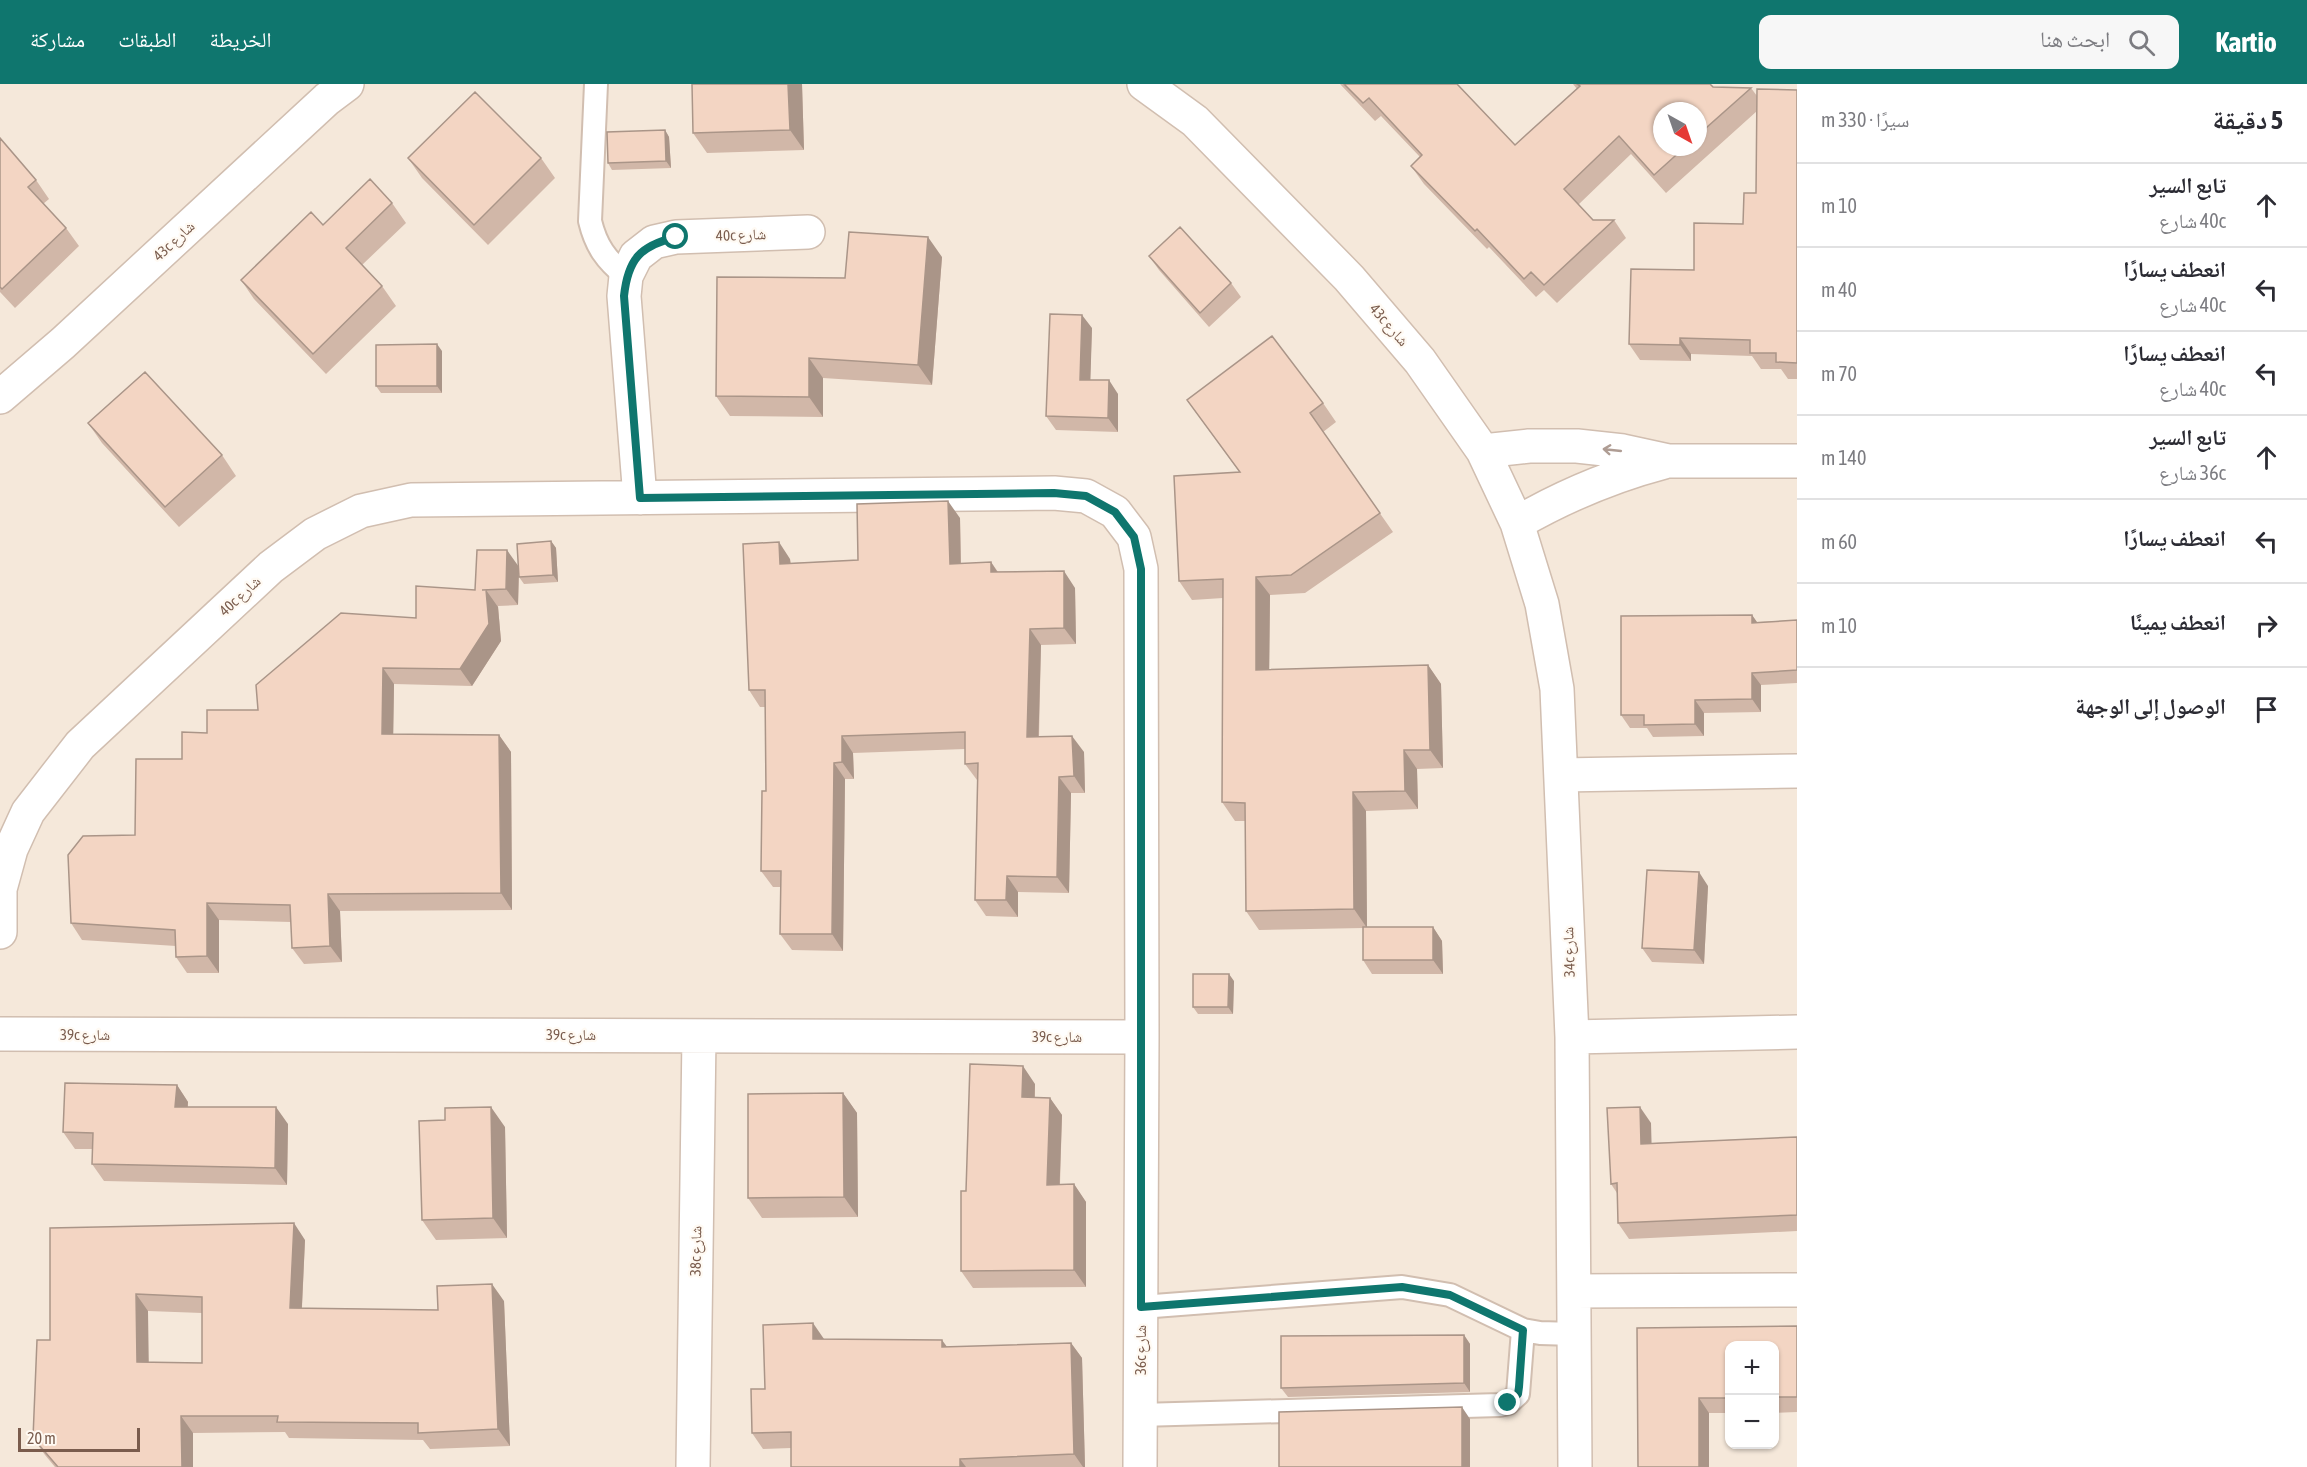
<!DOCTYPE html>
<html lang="ar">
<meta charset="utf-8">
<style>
body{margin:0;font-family:"Asap Condensed","Noto Naskh Arabic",sans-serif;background:#f7f7f7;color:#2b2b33;direction:rtl}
.controls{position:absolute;right:18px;bottom:18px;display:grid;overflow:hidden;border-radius:12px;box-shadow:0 2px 4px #0004}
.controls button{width:54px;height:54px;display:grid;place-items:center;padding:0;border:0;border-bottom:2px solid #e1e1e2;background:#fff;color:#2b2b33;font:30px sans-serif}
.compass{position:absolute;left:1653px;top:18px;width:54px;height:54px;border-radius:50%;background:#fff;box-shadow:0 2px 4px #0004;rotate:140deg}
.scale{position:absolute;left:18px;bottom:15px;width:122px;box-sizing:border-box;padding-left:6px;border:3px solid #7a5c4d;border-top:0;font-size:16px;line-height:21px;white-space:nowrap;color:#7a5c4d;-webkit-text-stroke:4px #fffaf3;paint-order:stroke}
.stop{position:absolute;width:18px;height:18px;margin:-14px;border:4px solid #0f766e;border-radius:50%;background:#fff}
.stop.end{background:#0f766e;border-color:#fff;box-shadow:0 2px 6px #0008}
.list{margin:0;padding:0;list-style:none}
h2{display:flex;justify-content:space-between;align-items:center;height:78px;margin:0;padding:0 24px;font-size:26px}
h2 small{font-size:20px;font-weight:400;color:#7c7c81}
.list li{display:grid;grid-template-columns:39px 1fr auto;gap:18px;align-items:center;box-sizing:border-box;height:84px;padding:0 24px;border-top:2px solid #e1e1e2}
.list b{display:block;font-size:22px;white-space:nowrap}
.list p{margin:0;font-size:20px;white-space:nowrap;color:#7c7c81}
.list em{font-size:20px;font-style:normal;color:#7c7c81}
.icon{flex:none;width:33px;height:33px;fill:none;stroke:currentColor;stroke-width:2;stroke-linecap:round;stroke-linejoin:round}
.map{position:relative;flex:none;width:1797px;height:1383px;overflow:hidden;direction:ltr}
header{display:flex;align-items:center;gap:36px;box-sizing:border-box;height:84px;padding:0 30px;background:#0f766e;color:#fff}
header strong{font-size:28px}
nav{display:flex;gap:33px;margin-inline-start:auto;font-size:21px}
.search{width:420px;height:54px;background:#f7f7f7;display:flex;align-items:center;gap:15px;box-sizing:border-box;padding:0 21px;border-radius:12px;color:#7c7c81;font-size:22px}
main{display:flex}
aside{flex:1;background:#fff}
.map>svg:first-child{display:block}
.residential{fill:#f5e8da;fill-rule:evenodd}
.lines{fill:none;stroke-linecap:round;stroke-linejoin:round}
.lane-casing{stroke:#d1beb0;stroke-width:26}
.street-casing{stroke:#d1beb0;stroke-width:36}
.lane{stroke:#fff;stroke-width:22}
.street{stroke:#fff;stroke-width:33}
.wall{fill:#d1b7a8;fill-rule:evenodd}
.shaded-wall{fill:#aa9588}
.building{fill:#f3d5c3;stroke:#aa9588;stroke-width:1.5;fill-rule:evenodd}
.oneway{stroke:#af9d94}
.route{stroke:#0f766e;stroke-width:8}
.labels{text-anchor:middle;stroke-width:4.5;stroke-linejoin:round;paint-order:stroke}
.street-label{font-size:15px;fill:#7a5c4d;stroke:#fffaf3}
</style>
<header>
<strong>Kartio</strong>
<div class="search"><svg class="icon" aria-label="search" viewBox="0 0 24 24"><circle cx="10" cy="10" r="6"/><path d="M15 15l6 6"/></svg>ابحث هنا</div>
<nav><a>الخريطة</a><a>الطبقات</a><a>مشاركة</a></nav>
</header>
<main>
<aside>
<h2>5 دقيقة<small>سيرًا · 330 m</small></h2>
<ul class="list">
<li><svg class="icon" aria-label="ahead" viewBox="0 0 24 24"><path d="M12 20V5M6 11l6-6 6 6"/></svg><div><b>تابع السير</b><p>40c شارع</p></div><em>10 m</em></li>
<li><svg class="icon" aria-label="left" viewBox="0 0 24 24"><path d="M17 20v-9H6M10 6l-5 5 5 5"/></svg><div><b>انعطف يسارًا</b><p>40c شارع</p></div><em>40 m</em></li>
<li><svg class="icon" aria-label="left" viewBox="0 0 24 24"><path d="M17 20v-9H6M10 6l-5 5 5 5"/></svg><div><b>انعطف يسارًا</b><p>40c شارع</p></div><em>70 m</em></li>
<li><svg class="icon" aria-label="ahead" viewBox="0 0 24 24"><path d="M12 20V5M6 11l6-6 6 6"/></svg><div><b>تابع السير</b><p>36c شارع</p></div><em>140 m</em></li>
<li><svg class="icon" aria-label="left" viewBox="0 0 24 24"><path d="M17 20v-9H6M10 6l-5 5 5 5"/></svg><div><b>انعطف يسارًا</b></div><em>60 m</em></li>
<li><svg class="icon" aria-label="right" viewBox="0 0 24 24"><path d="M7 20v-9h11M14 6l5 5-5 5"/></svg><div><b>انعطف يمينًا</b></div><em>10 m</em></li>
<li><svg class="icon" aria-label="arrive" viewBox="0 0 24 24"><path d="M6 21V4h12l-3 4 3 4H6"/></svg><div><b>الوصول إلى الوجهة</b></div></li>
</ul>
</aside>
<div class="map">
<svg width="1797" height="1383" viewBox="0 0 1797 1383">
<rect width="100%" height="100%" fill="#fdf6ec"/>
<path class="residential" d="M 0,0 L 1797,0 L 1797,1383 L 0,1383 ZM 1662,27 L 1698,27 L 1698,63 L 1662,63 ZM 1730,1262 L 1774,1262 L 1774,1360 L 1730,1360 Z"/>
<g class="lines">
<g class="lane-casing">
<path id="lane" d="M 596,0 L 590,137 C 596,162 606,176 626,192
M 1141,1223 L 1402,1203 L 1450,1211 L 1523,1246 L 1540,1249 L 1574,1250
M 1140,1331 L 1500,1321 L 1508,1319 L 1518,1310 L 1523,1246"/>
</g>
<g class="street-casing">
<path id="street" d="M 1144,0 L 1195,37 L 1349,194 L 1420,277 L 1483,367 L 1517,439 L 1542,520 L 1557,605 L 1572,953 L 1575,1383
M 0,313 L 63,259 L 327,15 L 347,0
M 1483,367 L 1529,362 L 1577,362 L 1623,367 L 1669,377 L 1797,377
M 640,414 L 624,212 L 626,192 L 636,172 L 654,158 L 676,153 L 808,148
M 1517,439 C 1564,412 1611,392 1664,378
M 1561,691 L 1797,687
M 0,848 L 0,805 L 11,765 L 28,728 L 80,661 L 271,483 L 315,450 L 361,427 L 411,416 L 1054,409 L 1086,412 L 1115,428 L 1134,453 L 1141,485 L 1142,953 L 1140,1383
M 0,950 L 1142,953
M 1572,953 L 1797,948
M 1574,1207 L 1797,1206
M 693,1383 L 699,952"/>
</g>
<use href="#lane" class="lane"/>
<use href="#street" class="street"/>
</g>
<path class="wall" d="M 802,0 L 804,66 L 707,69 L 693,49 Z
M 1340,0 L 1457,0 L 1515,61 L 1577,5 L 1573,0 L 1710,0 L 1713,3 L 1751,4 L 1757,12 L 1797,6 L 1797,295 L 1788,295 L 1781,285 L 1761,285 L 1752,272 L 1691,270 L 1691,277 L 1640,276 L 1629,260 L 1694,186 L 1743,140 L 1756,109 L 1757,27 L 1666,109 L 1631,70 L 1578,121 L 1593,136 L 1614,136 L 1626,154 L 1557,219 L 1544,206 L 1536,213 L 1489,163 L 1487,165 L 1424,100 L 1411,82 L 1420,73 L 1381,32 L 1375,37 ZM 1698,27 L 1698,63 L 1662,63 Z
M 665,46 L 669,53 L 671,84 L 612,86 L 608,79 Z
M 0,54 L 36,96 L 49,115 L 43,120 L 66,144 L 79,162 L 15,224 L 0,208 Z
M 408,74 L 541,74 L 555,94 L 488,161 L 422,94 Z
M 392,119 L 406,139 L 362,181 L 382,202 L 396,222 L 326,290 L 254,215 L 241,196 L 323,141 Z
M 1149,172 L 1231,199 L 1241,213 L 1209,243 L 1159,186 Z
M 942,173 L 932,301 L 823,294 L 823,333 L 730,332 L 716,312 L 845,194 Z
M 1092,244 L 1090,296 L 1118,310 L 1118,348 L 1056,346 L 1046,332 Z
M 442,267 L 442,309 L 381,309 L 376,302 Z
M 1187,316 L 1323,319 L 1336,338 L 1323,348 L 1393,448 L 1305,509 L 1270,511 L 1269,586 L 1428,581 L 1441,600 L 1443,684 L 1417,685 L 1418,725 L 1366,727 L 1367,843 L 1433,843 L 1442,857 L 1443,890 L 1372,890 L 1363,876 L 1363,844 L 1259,846 L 1246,827 L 1245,737 L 1235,737 L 1222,718 L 1223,514 L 1192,516 L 1179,497 L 1240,389 Z
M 88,339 L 222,371 L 236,392 L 179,443 L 102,359 Z
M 960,434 L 961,480 L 991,478 L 998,488 L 1075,504 L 1076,560 L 1041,561 L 1039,653 L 1084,668 L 1085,709 L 1071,709 L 1069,809 L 1018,808 L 1018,833 L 986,832 L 975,816 L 978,696 L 977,696 L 965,680 L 965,665 L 853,669 L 854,695 L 845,695 L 843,867 L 792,866 L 780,850 L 781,803 L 773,803 L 761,787 L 766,707 L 765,623 L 760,623 L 749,606 L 790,475 L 791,479 L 858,476 Z
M 551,457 L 556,464 L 558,498 L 524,500 L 519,493 L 519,487 L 518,521 L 498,522 L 501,557 L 472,602 L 394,600 L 393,650 L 499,651 L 511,668 L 512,826 L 340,827 L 342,878 L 304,880 L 292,864 L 291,838 L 219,836 L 219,889 L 187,889 L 176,873 L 176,862 L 82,856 L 71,839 L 135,751 L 182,675 L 207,649 L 258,626 L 416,534 L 475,506 L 519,482 Z
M 1752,531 L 1757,538 L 1797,536 L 1797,599 L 1761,601 L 1761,628 L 1704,629 L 1704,652 L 1653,653 L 1647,644 L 1630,644 L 1621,631 Z
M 1708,802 L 1704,880 L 1652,878 L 1642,864 Z
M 1234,897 L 1233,930 L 1198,930 L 1193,923 Z
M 1035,1000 L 1035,1013 L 1050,1014 L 1062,1031 L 1060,1100 L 1074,1100 L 1086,1118 L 1086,1203 L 973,1204 L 961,1187 L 966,1107 Z
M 177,1001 L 188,1018 L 188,1023 L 288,1040 L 287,1101 L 104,1097 L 92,1080 L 93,1065 L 75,1065 L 63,1048 Z
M 843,1009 L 857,1029 L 858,1133 L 762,1134 L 748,1114 Z
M 1651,1039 L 1651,1059 L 1797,1053 L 1797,1147 L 1629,1155 L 1618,1139 L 1617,1109 L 1611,1100 Z
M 505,1043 L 507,1154 L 436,1156 L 422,1136 Z
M 50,1144 L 305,1156 L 302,1224 L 438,1226 L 504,1217 L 510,1362 L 430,1365 L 423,1356 L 289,1354 L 285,1348 L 193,1349 L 193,1383 L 55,1383 L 45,1371 L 33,1354 L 50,1256 ZM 148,1227 L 202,1229 L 202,1279 L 148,1278 Z
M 1797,1242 L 1797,1328 L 1774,1329 L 1774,1262 L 1730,1262 L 1730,1329 L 1709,1329 L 1709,1383 L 1638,1383 L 1637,1244 Z
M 1464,1251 L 1470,1260 L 1470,1308 L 1288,1313 L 1281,1304 Z
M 824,1255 L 947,1263 L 1071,1259 L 1082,1274 L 1085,1383 L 791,1383 L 791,1364 L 763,1365 L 752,1349 L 765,1305 Z"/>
<path class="shaded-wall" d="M 788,0 L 802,0 L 804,66 L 790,46 Z
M 665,46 L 669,53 L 671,84 L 666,77 Z
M 928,153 L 942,173 L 932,301 L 918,281 Z
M 1082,231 L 1092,244 L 1090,309 L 1080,296 Z
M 1680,254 L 1691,270 L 1691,277 L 1680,261 Z
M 437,260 L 442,267 L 442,309 L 437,302 Z
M 809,274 L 823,294 L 823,333 L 809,313 Z
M 1109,296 L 1118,310 L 1118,348 L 1108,334 Z
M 948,417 L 960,434 L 961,497 L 950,480 Z
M 551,457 L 556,464 L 558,498 L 553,491 Z
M 779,458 L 790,475 L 791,496 L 780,480 Z
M 507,466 L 519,483 L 518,521 L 506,505 Z
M 991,478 L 1002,495 L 991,488 Z
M 1064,487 L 1075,504 L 1076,560 L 1064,544 Z
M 1256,493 L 1270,511 L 1269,605 L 1256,586 Z
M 486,506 L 498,523 L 501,557 L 472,602 L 460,585 Z
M 1752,531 L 1761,544 L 1752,539 Z
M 1030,545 L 1041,561 L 1038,669 L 1027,653 Z
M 1428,581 L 1441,600 L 1443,684 L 1430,666 Z
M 383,584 L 394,600 L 393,667 L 382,650 Z
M 1752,589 L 1761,601 L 1761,628 L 1752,615 Z
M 1695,616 L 1704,629 L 1704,652 L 1695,640 Z
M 499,651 L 511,668 L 512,826 L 501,809 Z
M 842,652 L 853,669 L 854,695 L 842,678 Z
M 1072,652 L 1084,668 L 1085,709 L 1074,692 Z
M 1404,666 L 1417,685 L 1418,725 L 1405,707 Z
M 834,679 L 845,695 L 843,867 L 832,850 Z
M 1059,693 L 1071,709 L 1069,809 L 1057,793 Z
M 1353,708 L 1366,727 L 1367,844 L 1354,825 Z
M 1699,788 L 1708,802 L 1704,880 L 1694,866 Z
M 1007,792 L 1018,808 L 1018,833 L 1006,816 Z
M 328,810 L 340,827 L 342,878 L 330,862 Z
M 207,819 L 219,836 L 219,889 L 207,872 Z
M 1433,843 L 1442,857 L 1443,890 L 1433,876 Z
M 1229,890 L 1234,897 L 1233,930 L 1228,923 Z
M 1023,982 L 1035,1000 L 1034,1030 L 1022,1013 Z
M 177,1001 L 188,1018 L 186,1040 L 175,1023 Z
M 843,1009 L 857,1029 L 858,1133 L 844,1113 Z
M 1050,1014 L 1062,1031 L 1059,1118 L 1047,1101 Z
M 276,1023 L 288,1040 L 287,1101 L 275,1084 Z
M 491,1023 L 505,1043 L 507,1154 L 493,1134 Z
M 1640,1023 L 1651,1039 L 1652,1075 L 1641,1060 Z
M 1074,1100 L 1086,1118 L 1086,1203 L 1074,1186 Z
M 294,1139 L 305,1156 L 301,1241 L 290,1224 Z
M 492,1200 L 504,1217 L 510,1362 L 498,1345 Z
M 136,1210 L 148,1227 L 149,1294 L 137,1278 Z
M 813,1239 L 824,1255 L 824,1271 L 813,1255 Z
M 1464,1251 L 1470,1260 L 1470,1308 L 1464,1299 Z
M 942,1256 L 953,1271 L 942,1263 Z
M 1071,1259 L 1082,1274 L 1085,1383 L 1083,1383 L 1074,1370 Z
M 1699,1314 L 1709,1329 L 1709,1383 L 1699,1383 Z
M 1462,1323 L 1470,1335 L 1470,1383 L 1462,1383 Z
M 181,1332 L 193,1349 L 193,1383 L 182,1383 Z
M 960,1375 L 966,1383 L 960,1383 Z"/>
<path class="building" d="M 692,0 L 788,0 L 790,46 L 693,49 Z
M 1344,0 L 1457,0 L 1515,61 L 1580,2 L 1577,0 L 1710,0 L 1713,3 L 1751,4 L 1698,51 L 1698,27 L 1662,27 L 1662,63 L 1685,63 L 1654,91 L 1619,52 L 1564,105 L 1593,136 L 1614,136 L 1544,201 L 1531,188 L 1524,195 L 1477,145 L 1475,147 L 1411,82 L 1422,71 L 1369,14 L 1363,19 Z
M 1757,5 L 1797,6 L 1797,279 L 1776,278 L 1776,269 L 1750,269 L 1750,256 L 1680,254 L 1680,261 L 1629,260 L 1631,185 L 1694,186 L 1694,139 L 1743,140 L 1744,109 L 1756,109 Z
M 475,8 L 541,74 L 474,141 L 408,74 Z
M 665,46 L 666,77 L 608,79 L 607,48 Z
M 0,54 L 36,96 L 28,103 L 66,144 L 2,205 L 0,203 Z
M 370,95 L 392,119 L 346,164 L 382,202 L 313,270 L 241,196 L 311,128 L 323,141 Z
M 1180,143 L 1231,199 L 1200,229 L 1149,172 Z
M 849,148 L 928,153 L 918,281 L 809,274 L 809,313 L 716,312 L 717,193 L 845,194 Z
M 1050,230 L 1082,231 L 1080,296 L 1109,296 L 1108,334 L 1046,332 Z
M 1272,252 L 1323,319 L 1310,329 L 1380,429 L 1291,491 L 1256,493 L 1256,586 L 1428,581 L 1430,666 L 1404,666 L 1405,707 L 1353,708 L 1354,825 L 1246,827 L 1245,719 L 1222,718 L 1223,495 L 1179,497 L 1174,392 L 1240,388 L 1187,316 Z
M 437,260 L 437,302 L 376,302 L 376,261 Z
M 145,288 L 222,371 L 165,423 L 88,339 Z
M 948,417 L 950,480 L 991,478 L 991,488 L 1064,487 L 1064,544 L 1030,545 L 1027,653 L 1072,652 L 1074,692 L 1059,693 L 1057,793 L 1007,792 L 1006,816 L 975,816 L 978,679 L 965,680 L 965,648 L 842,652 L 842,678 L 834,679 L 832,850 L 780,850 L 781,787 L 761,787 L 762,707 L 766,707 L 765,606 L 749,606 L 743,460 L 779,458 L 780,480 L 858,476 L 857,420 Z
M 551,457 L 553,491 L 519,493 L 517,460 Z
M 477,466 L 507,466 L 506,505 L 482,506 L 486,506 L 489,540 L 460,585 L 383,584 L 382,650 L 499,651 L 501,809 L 328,810 L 330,862 L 292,864 L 290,821 L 207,819 L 207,872 L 176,873 L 175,846 L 71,839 L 68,771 L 83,752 L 135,751 L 136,675 L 182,675 L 182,648 L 207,649 L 207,626 L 258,626 L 256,601 L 341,529 L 416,534 L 416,502 L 475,506 Z
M 1752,531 L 1752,539 L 1797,536 L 1797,586 L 1752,589 L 1752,615 L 1695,616 L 1695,640 L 1644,641 L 1644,631 L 1621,631 L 1621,532 Z
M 1647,786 L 1699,788 L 1694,866 L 1642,864 Z
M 1363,843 L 1433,843 L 1433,876 L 1363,876 Z
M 1193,890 L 1229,890 L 1228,923 L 1193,923 Z
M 970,980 L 1023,982 L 1022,1013 L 1050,1014 L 1047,1101 L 1074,1100 L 1074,1186 L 961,1187 L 961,1107 L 966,1107 Z
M 65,999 L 177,1001 L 175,1023 L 276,1023 L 275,1084 L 92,1080 L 93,1049 L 63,1048 Z
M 843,1009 L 844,1113 L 748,1114 L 748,1010 Z
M 491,1023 L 493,1134 L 422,1136 L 419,1037 L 445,1036 L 445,1024 Z
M 1640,1023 L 1641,1060 L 1797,1053 L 1797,1131 L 1618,1139 L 1617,1099 L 1611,1100 L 1607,1024 Z
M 294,1139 L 290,1224 L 438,1226 L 437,1202 L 492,1200 L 498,1345 L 418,1349 L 418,1339 L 277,1338 L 278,1332 L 181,1332 L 182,1383 L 58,1383 L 33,1354 L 37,1256 L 50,1256 L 50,1144 ZM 136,1210 L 202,1213 L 202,1279 L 137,1278 Z
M 813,1239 L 813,1255 L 942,1256 L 942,1263 L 1071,1259 L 1074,1370 L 960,1375 L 960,1383 L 791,1383 L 791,1348 L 752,1349 L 751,1305 L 765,1305 L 763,1241 Z
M 1797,1242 L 1797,1313 L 1774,1313 L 1774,1262 L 1730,1262 L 1730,1314 L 1699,1314 L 1699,1383 L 1638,1383 L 1637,1244 Z
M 1464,1251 L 1464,1299 L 1281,1304 L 1281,1252 Z
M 1462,1323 L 1462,1383 L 1279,1383 L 1279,1328 Z"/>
<defs><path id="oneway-shaft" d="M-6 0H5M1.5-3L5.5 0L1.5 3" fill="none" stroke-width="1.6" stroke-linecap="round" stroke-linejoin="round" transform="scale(1.5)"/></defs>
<use class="oneway" href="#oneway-shaft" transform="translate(1612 366) rotate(-174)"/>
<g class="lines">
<path class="route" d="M 676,153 C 640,162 628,175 624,212 L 640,414 L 1054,409 L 1086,412 L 1115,428 L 1134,453 L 1141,485 L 1141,1223 L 1402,1203 L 1450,1211 L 1523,1246 L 1519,1303 L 1518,1310 L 1508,1319"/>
</g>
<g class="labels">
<g class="street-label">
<text transform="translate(741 151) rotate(-2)" y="5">40c شارع</text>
<text transform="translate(174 157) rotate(-43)" y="5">43c شارع</text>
<text transform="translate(1389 241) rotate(49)" y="5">43c شارع</text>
<text transform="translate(240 512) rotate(-43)" y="5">40c شارع</text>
<text transform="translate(1569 868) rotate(-92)" y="5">34c شارع</text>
<text x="85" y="956">39c شارع</text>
<text x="571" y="956">39c شارع</text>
<text x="1057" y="958">39c شارع</text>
<text transform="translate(696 1167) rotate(-89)" y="5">38c شارع</text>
<text transform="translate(1141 1266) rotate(-90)" y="5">36c شارع</text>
</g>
</g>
</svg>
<div class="controls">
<button>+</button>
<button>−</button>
</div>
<svg class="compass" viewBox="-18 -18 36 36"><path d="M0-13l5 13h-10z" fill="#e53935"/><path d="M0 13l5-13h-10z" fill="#7c7c81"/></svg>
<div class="scale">20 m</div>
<div class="stop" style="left:676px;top:153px"></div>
<div class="stop end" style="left:1508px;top:1319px"></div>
</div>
</main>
